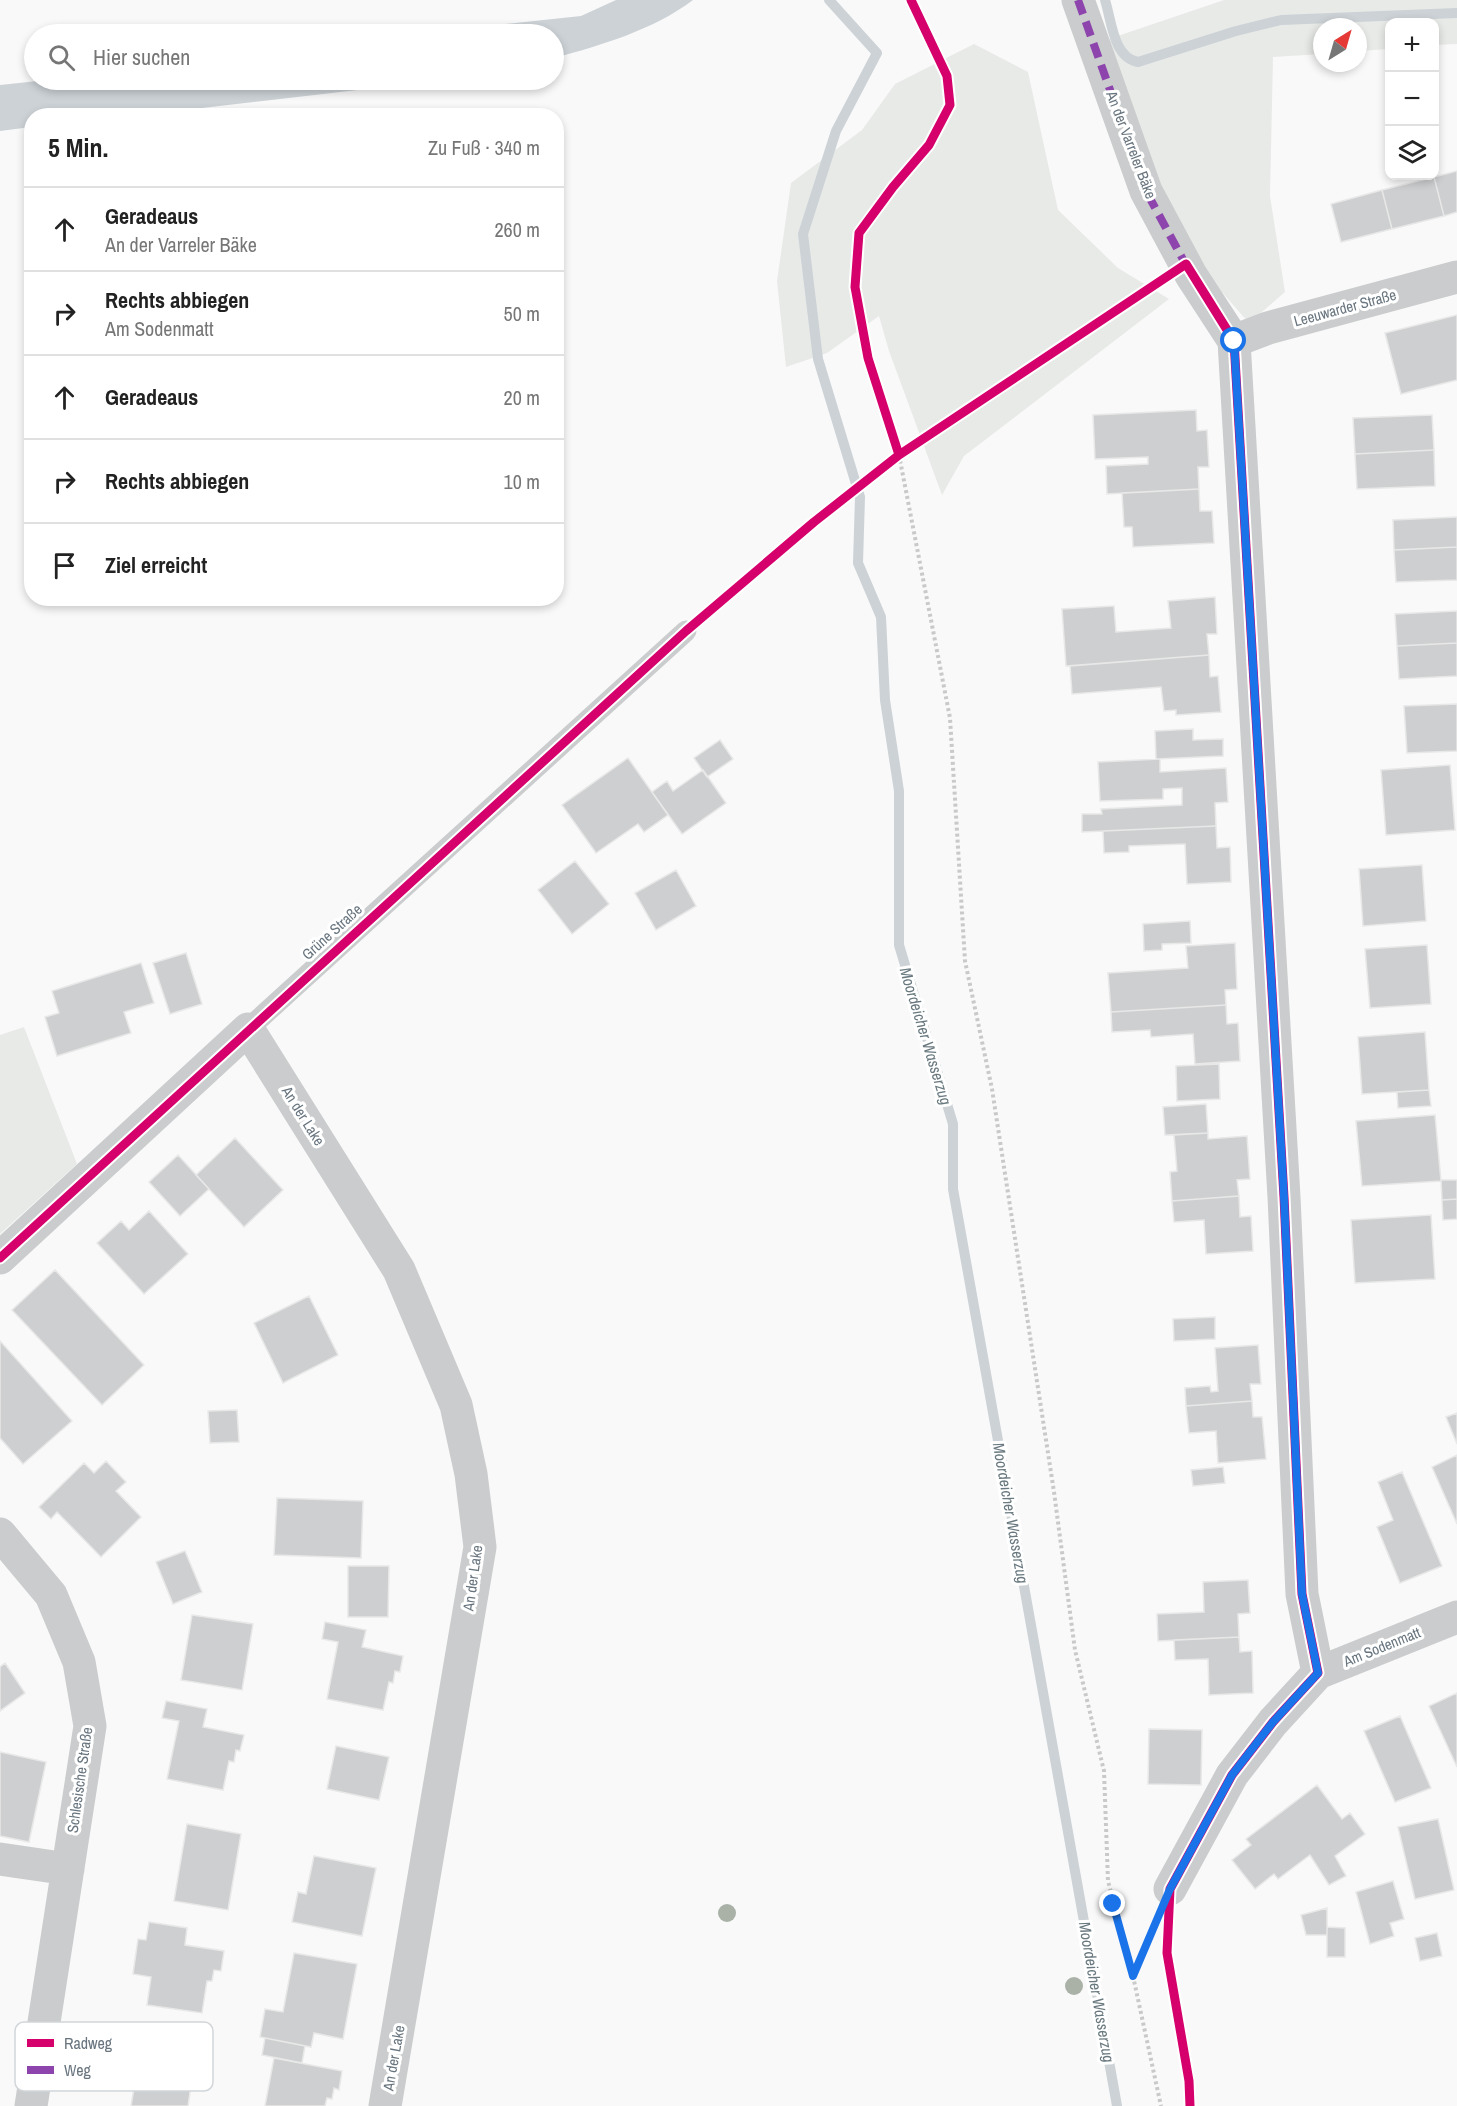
<!DOCTYPE html>
<html lang="de">
<meta charset="utf-8">
<style>
body{margin:0;font-family:"Archivo Narrow",sans-serif;background:#f6f6f6;color:#222}
.controls{position:absolute;right:18px;top:18px;display:grid;overflow:hidden;border-radius:12px;box-shadow:0 3px 9px #0003}
.controls button{width:54px;height:54px;display:grid;place-items:center;padding:0;border:0;border-bottom:2px solid #e0e0e0;background:#fff;color:#222;font:30px sans-serif}
.compass{position:absolute;left:1313px;top:18px;width:54px;height:54px;border-radius:50%;background:#fff;box-shadow:0 3px 9px #0003;rotate:37deg}
.stop{position:absolute;width:18px;height:18px;margin:-14px;border:4px solid #1a73e8;border-radius:50%;background:#fff}
.stop.end{background:#1a73e8;border-color:#fff;box-shadow:0 2px 6px #0008}
.list{margin:0;padding:0;list-style:none}
h2{display:flex;justify-content:space-between;align-items:center;height:78px;margin:0;padding:0 24px;font-size:26px}
h2 small{font-size:20px;font-weight:400;color:#767676}
.list li{display:grid;grid-template-columns:39px 1fr auto;gap:18px;align-items:center;box-sizing:border-box;height:84px;padding:0 24px;border-top:2px solid #e0e0e0}
.list b{display:block;font-size:22px;white-space:nowrap}
.list p{margin:0;font-size:20px;white-space:nowrap;color:#767676}
.list em{font-size:20px;font-style:normal;color:#767676}
.icon{flex:none;width:33px;height:33px;fill:none;stroke:currentColor;stroke-width:2;stroke-linecap:round;stroke-linejoin:round}
.map{position:relative;flex:none;width:1457px;height:2106px;overflow:hidden}
.search{position:absolute;background:#fff;box-shadow:0 3px 9px #0003;left:24px;top:24px;width:540px;height:66px;display:flex;align-items:center;gap:15px;box-sizing:border-box;padding:0 21px;border-radius:33px;color:#767676;font-size:22px}
.panel{position:absolute;background:#fff;box-shadow:0 3px 9px #0003;left:24px;top:108px;width:540px;height:498px;border-radius:24px}
.map>svg:first-child{display:block}
.green{fill:#e8eae7}
.water{fill:#ccd2d6}
.lines{fill:none;stroke-linecap:round;stroke-linejoin:round}
.stream{stroke:#ccd2d6;stroke-width:10}
.building{fill:#cecfd0;stroke:#e8e8e8;stroke-width:1.5}
.path{stroke:#c9c9ca;stroke-width:4;stroke-dasharray:3 3;stroke-linecap:butt}
.service{stroke:#cacccd;stroke-width:21}
.minor{stroke:#cacccd;stroke-width:33}
.quiet{stroke:#8e44ad;stroke-width:8;stroke-dasharray:15 8;stroke-linecap:butt}
.cycleway-casing{stroke:#fff;stroke-width:13}
.cycleway{stroke:#d6006c;stroke-width:9}
.tree{fill:#aab2a8}
.route{stroke:#1a73e8;stroke-width:8}
.labels{text-anchor:middle;stroke-width:6;stroke-linejoin:round;paint-order:stroke}
.street-label{font-size:15px;fill:#68757f;stroke:#fff}
.water-label{font-size:16px;font-style:italic;fill:#69797f;stroke:#fff}
.key{fill:#fff;stroke:#d2d6d9;stroke-width:1.5}
.key-label{font-size:16px;fill:#68757f}
</style>
<div class="map">
<svg width="1457" height="2106" viewBox="0 0 1457 2106">
<rect width="100%" height="100%" fill="#f9f9f9"/>
<path class="green" d="M 1224,0 L 1457,0 L 1457,44 L 1435,45 L 1434,22 L 1390,22 L 1389,49 L 1358,51 L 1358,27 L 1322,27 L 1322,54 L 1273,57 L 1270,196 L 1285,292 L 1249,323 L 1213,282 L 1156,189 L 1097,43 Z
M 974,44 L 1028,72 L 1058,210 L 1118,268 L 1169,299 L 964,456 L 942,495 L 889,351 L 879,316 L 827,353 L 786,367 L 777,281 L 791,183 L 862,130 L 895,84 Z
M 24,1027 L 77,1164 L 0,1234 L 0,1035 Z"/>
<path class="water" d="M 616,0 L 693,0 C 653,30 602,45 554,58 L 554,34 L 412,34 L 581,16 Z
M 47,80 L 444,80 L 141,115 L 32,116 L 31,127 L 0,131 L 0,85 Z"/>
<g class="lines">
<path class="stream" d="M 829,0 L 877,53 L 836,131 L 803,234 L 818,359 L 860,497 L 858,563 L 881,617 L 885,700 L 899,791 L 899,945 L 953,1124 L 953,1189 L 1117,2106
M 1105,0 C 1112,22 1113,57 1138,62 L 1236,31 L 1281,20 L 1457,13"/>
</g>
<path class="building" d="M 1457,171 L 1457,212 L 1444,216 L 1434,177 Z
M 1434,177 L 1444,216 L 1392,229 L 1382,190 Z
M 1382,190 L 1392,229 L 1341,242 L 1331,204 Z
M 1457,315 L 1457,380 L 1401,394 L 1385,333 Z
M 1196,410 L 1197,431 L 1207,430 L 1209,467 L 1198,467 L 1199,489 L 1107,494 L 1106,466 L 1148,464 L 1148,457 L 1095,459 L 1093,415 Z
M 1432,415 L 1434,450 L 1355,454 L 1353,418 Z
M 1434,450 L 1435,486 L 1357,489 L 1355,454 Z
M 1199,489 L 1200,511 L 1212,511 L 1214,543 L 1133,547 L 1132,527 L 1124,527 L 1122,493 Z
M 1457,517 L 1457,547 L 1394,550 L 1393,520 Z
M 1457,547 L 1457,580 L 1396,582 L 1394,550 Z
M 1215,597 L 1217,634 L 1207,634 L 1209,655 L 1066,666 L 1062,609 L 1114,606 L 1116,632 L 1171,628 L 1168,601 Z
M 1457,611 L 1457,643 L 1397,646 L 1395,614 Z
M 1457,643 L 1457,676 L 1399,679 L 1397,646 Z
M 1209,655 L 1210,677 L 1218,676 L 1221,712 L 1176,715 L 1176,710 L 1164,711 L 1161,687 L 1072,694 L 1070,666 Z
M 1457,704 L 1457,751 L 1407,753 L 1404,706 Z
M 1193,729 L 1193,740 L 1223,739 L 1223,756 L 1156,759 L 1155,731 Z
M 720,740 L 733,759 L 707,777 L 694,758 Z
M 628,758 L 668,815 L 644,832 L 638,824 L 596,853 L 562,805 Z
M 1160,759 L 1160,772 L 1226,768 L 1228,802 L 1215,803 L 1216,826 L 1082,832 L 1082,814 L 1102,814 L 1101,809 L 1182,805 L 1182,788 L 1163,789 L 1163,799 L 1100,801 L 1098,762 Z
M 1450,765 L 1455,830 L 1386,835 L 1381,770 Z
M 703,770 L 726,803 L 682,834 L 652,792 L 667,781 L 673,791 Z
M 1216,826 L 1217,848 L 1230,847 L 1231,882 L 1187,884 L 1185,844 L 1129,846 L 1129,852 L 1104,853 L 1103,831 Z
M 575,861 L 609,904 L 572,934 L 538,890 Z
M 1422,865 L 1426,921 L 1363,926 L 1359,869 Z
M 676,870 L 696,906 L 656,930 L 635,893 Z
M 1190,921 L 1191,943 L 1162,944 L 1162,950 L 1144,951 L 1143,924 Z
M 1235,943 L 1237,989 L 1225,990 L 1226,1005 L 1111,1012 L 1108,973 L 1188,968 L 1186,946 Z
M 1427,945 L 1431,1004 L 1370,1008 L 1365,949 Z
M 186,953 L 202,1004 L 170,1014 L 153,963 Z
M 141,963 L 154,1003 L 124,1012 L 131,1033 L 57,1056 L 45,1017 L 59,1013 L 52,991 Z
M 1226,1005 L 1227,1024 L 1238,1023 L 1240,1061 L 1195,1064 L 1193,1034 L 1151,1037 L 1150,1030 L 1112,1032 L 1111,1012 Z
M 1425,1032 L 1429,1090 L 1362,1094 L 1358,1037 Z
M 1219,1064 L 1220,1099 L 1177,1101 L 1176,1066 Z
M 1429,1090 L 1431,1106 L 1398,1108 L 1397,1092 Z
M 1206,1104 L 1208,1133 L 1165,1135 L 1163,1107 Z
M 1435,1115 L 1441,1181 L 1362,1186 L 1356,1121 Z
M 1208,1133 L 1208,1139 L 1247,1136 L 1250,1179 L 1237,1180 L 1239,1196 L 1172,1201 L 1170,1172 L 1177,1171 L 1174,1135 Z
M 235,1138 L 283,1190 L 244,1227 L 196,1175 Z
M 178,1155 L 209,1189 L 180,1216 L 149,1182 Z
M 1441,1180 L 1457,1180 L 1457,1199 L 1442,1200 Z
M 1239,1196 L 1240,1217 L 1251,1216 L 1253,1251 L 1206,1254 L 1204,1220 L 1174,1222 L 1172,1201 Z
M 1457,1199 L 1457,1219 L 1443,1220 L 1442,1200 Z
M 149,1211 L 188,1254 L 144,1294 L 97,1243 L 121,1221 L 129,1230 Z
M 1431,1215 L 1435,1279 L 1355,1283 L 1351,1220 Z
M 55,1270 L 144,1365 L 102,1405 L 12,1310 Z
M 309,1296 L 338,1355 L 283,1383 L 254,1323 Z
M 1215,1317 L 1215,1339 L 1174,1341 L 1173,1319 Z
M 0,1341 L 72,1421 L 23,1464 L 0,1438 Z
M 1258,1345 L 1261,1384 L 1250,1384 L 1252,1401 L 1186,1406 L 1185,1388 L 1210,1386 L 1211,1392 L 1218,1391 L 1215,1348 Z
M 1252,1401 L 1253,1417 L 1262,1417 L 1266,1459 L 1218,1463 L 1216,1431 L 1189,1433 L 1186,1406 Z
M 237,1410 L 239,1442 L 210,1443 L 208,1411 Z
M 1457,1413 L 1457,1444 L 1446,1417 Z
M 1457,1455 L 1457,1524 L 1432,1467 Z
M 106,1461 L 126,1482 L 116,1491 L 141,1517 L 101,1557 L 57,1512 L 51,1519 L 39,1507 L 84,1463 L 94,1473 Z
M 1223,1467 L 1225,1483 L 1193,1486 L 1191,1470 Z
M 1402,1472 L 1442,1566 L 1400,1583 L 1377,1527 L 1393,1520 L 1378,1482 Z
M 277,1498 L 363,1501 L 361,1558 L 274,1555 Z
M 185,1551 L 202,1592 L 173,1604 L 156,1562 Z
M 348,1566 L 389,1566 L 388,1617 L 348,1617 Z
M 1248,1580 L 1250,1613 L 1238,1614 L 1239,1637 L 1158,1641 L 1157,1614 L 1204,1612 L 1203,1582 Z
M 192,1615 L 253,1624 L 242,1690 L 181,1680 Z
M 325,1622 L 366,1630 L 362,1647 L 403,1656 L 400,1672 L 395,1671 L 393,1683 L 389,1682 L 383,1710 L 327,1699 L 338,1642 L 322,1639 Z
M 1239,1637 L 1240,1652 L 1252,1651 L 1253,1693 L 1209,1695 L 1208,1659 L 1175,1660 L 1174,1640 Z
M 5,1663 L 25,1693 L 0,1711 L 0,1667 Z
M 1457,1693 L 1457,1767 L 1429,1706 Z
M 166,1701 L 207,1709 L 203,1727 L 244,1735 L 240,1751 L 236,1750 L 234,1762 L 229,1761 L 223,1790 L 167,1779 L 179,1721 L 162,1718 Z
M 1400,1716 L 1431,1788 L 1395,1802 L 1364,1731 Z
M 1149,1729 L 1202,1730 L 1201,1785 L 1148,1784 Z
M 336,1746 L 389,1757 L 379,1800 L 327,1789 Z
M 0,1752 L 46,1762 L 29,1842 L 0,1836 Z
M 1317,1785 L 1342,1819 L 1350,1813 L 1365,1834 L 1335,1856 L 1346,1876 L 1329,1885 L 1310,1855 L 1278,1879 L 1274,1874 L 1255,1889 L 1232,1860 L 1251,1845 L 1246,1839 Z
M 1438,1819 L 1454,1890 L 1415,1899 L 1398,1827 Z
M 187,1824 L 241,1834 L 228,1910 L 174,1901 Z
M 314,1856 L 376,1868 L 362,1936 L 292,1922 L 298,1892 L 306,1894 Z
M 1393,1881 L 1404,1919 L 1390,1923 L 1394,1936 L 1370,1944 L 1356,1892 Z
M 1327,1908 L 1327,1935 L 1306,1935 L 1301,1915 Z
M 149,1922 L 187,1928 L 185,1945 L 224,1951 L 221,1971 L 214,1970 L 212,1981 L 207,1981 L 202,2013 L 147,2005 L 151,1977 L 133,1974 L 138,1939 L 146,1940 Z
M 1327,1927 L 1345,1928 L 1345,1957 L 1327,1957 Z
M 1437,1933 L 1442,1956 L 1420,1961 L 1415,1938 Z
M 294,1953 L 357,1964 L 343,2039 L 314,2033 L 311,2047 L 260,2037 L 265,2009 L 283,2012 Z
M 133,2027 L 172,2033 L 169,2051 L 207,2057 L 205,2076 L 198,2075 L 196,2087 L 191,2086 L 188,2106 L 131,2106 L 135,2082 L 117,2079 L 122,2044 L 130,2045 Z
M 265,2038 L 305,2046 L 302,2063 L 262,2055 Z
M 274,2058 L 342,2071 L 339,2090 L 334,2088 L 332,2099 L 327,2098 L 325,2106 L 265,2106 Z"/>
<g class="lines">
<path class="path" d="M 814,522 L 899,455 L 950,718 L 965,961 L 992,1089 L 1054,1492 L 1075,1650 L 1104,1771 L 1108,1881 L 1133,1976 L 1161,2106
M 1133,1976 L 1158,1919"/>
<path class="service" d="M 248,1029 L 686,631"/>
<path class="minor" d="M 1078,0 L 1146,191 L 1191,275 L 1234,341 L 1284,1197 L 1302,1594 L 1318,1673
M 1234,341 L 1268,328 L 1457,277
M 0,1258 L 248,1029 L 399,1270 L 456,1405 L 471,1474 L 480,1547 L 385,2106
M 0,1534 L 51,1595 L 79,1662 L 90,1726 L 31,2106
M 0,1859 L 68,1869
M 1170,1889 L 1232,1775 L 1273,1722 L 1318,1673 L 1457,1617"/>
<path class="quiet" d="M 1078,0 L 1146,191 L 1187,267"/>
<g class="cycleway-casing">
<path id="cycleway" d="M 899,455 L 868,358 L 855,287 L 859,233 L 893,187 L 929,145 L 950,105 L 947,76 L 911,0
M 0,1258 L 686,631 L 814,522 L 899,455 L 1186,264 L 1234,341 L 1284,1197 L 1302,1594 L 1318,1673 L 1273,1722 L 1232,1775 L 1170,1889 L 1167,1953 L 1189,2081 L 1190,2106"/>
</g>
<use href="#cycleway" class="cycleway"/>
</g>
<g class="tree">
<circle cx="727" cy="1913" r="9"/>
<circle cx="1074" cy="1986" r="9"/>
</g>
<g class="lines">
<path class="route" d="M 1113,1904 L 1133,1976 L 1170,1889 L 1232,1775 L 1273,1722 L 1318,1673 L 1302,1594 L 1284,1197 L 1234,341"/>
</g>
<g class="labels">
<g class="street-label">
<text transform="translate(1131 145) rotate(69)" y="5">An der Varreler Bäke</text>
<text transform="translate(1345 308) rotate(-15)" y="5">Leeuwarder Straße</text>
<text transform="translate(332 932) rotate(-42)" y="5">Grüne Straße</text>
<text transform="translate(303 1116) rotate(58)" y="5">An der Lake</text>
<text transform="translate(473 1578) rotate(-82)" y="5">An der Lake</text>
<text transform="translate(1382 1647) rotate(-22)" y="5">Am Sodenmatt</text>
<text transform="translate(80 1780) rotate(-82)" y="5">Schlesische Straße</text>
<text transform="translate(394 2058) rotate(-80)" y="5">An der Lake</text>
</g>
<g class="water-label">
<text transform="translate(926 1036) rotate(73)" y="6">Moordeicher Wasserzug</text>
<text transform="translate(1011 1513) rotate(80)" y="6">Moordeicher Wasserzug</text>
<text transform="translate(1097 1992) rotate(80)" y="6">Moordeicher Wasserzug</text>
</g>
</g>
<rect x="15" y="2022" width="198" height="69" rx="9" class="key"/>
<rect x="27" y="2039" width="27" height="8" fill="#d6006c"/>
<rect x="27" y="2066" width="27" height="8" fill="#8e44ad"/>
<g class="key-label">
<text x="64" y="2049">Radweg</text>
<text x="64" y="2076">Weg</text>
</g>
</svg>
<div class="controls">
<button>+</button>
<button>−</button>
<button><svg class="icon" aria-label="layers" viewBox="0 0 24 24"><path d="M12 4l9 5-9 5-9-5zM3 14l9 5 9-5"/></svg></button>
</div>
<svg class="compass" viewBox="-18 -18 36 36"><path d="M0-13l5 13h-10z" fill="#e53935"/><path d="M0 13l5-13h-10z" fill="#767676"/></svg>
<div class="stop" style="left:1234px;top:341px"></div>
<div class="stop end" style="left:1113px;top:1904px"></div>
<div class="search"><svg class="icon" aria-label="search" viewBox="0 0 24 24"><circle cx="10" cy="10" r="6"/><path d="M15 15l6 6"/></svg>Hier suchen</div>
<section class="panel">
<h2>5 Min.<small>Zu Fuß · 340 m</small></h2>
<ul class="list">
<li><svg class="icon" aria-label="ahead" viewBox="0 0 24 24"><path d="M12 20V5M6 11l6-6 6 6"/></svg><div><b>Geradeaus</b><p>An der Varreler Bäke</p></div><em>260 m</em></li>
<li><svg class="icon" aria-label="right" viewBox="0 0 24 24"><path d="M7 20v-9h11M14 6l5 5-5 5"/></svg><div><b>Rechts abbiegen</b><p>Am Sodenmatt</p></div><em>50 m</em></li>
<li><svg class="icon" aria-label="ahead" viewBox="0 0 24 24"><path d="M12 20V5M6 11l6-6 6 6"/></svg><div><b>Geradeaus</b></div><em>20 m</em></li>
<li><svg class="icon" aria-label="right" viewBox="0 0 24 24"><path d="M7 20v-9h11M14 6l5 5-5 5"/></svg><div><b>Rechts abbiegen</b></div><em>10 m</em></li>
<li><svg class="icon" aria-label="arrive" viewBox="0 0 24 24"><path d="M6 21V4h12l-3 4 3 4H6"/></svg><div><b>Ziel erreicht</b></div></li>
</ul>
</section>
</div>
